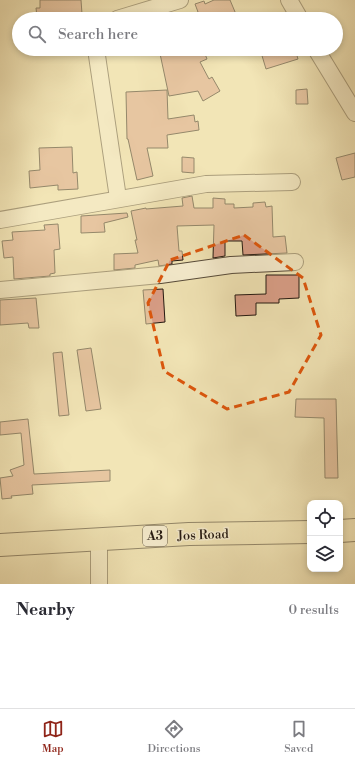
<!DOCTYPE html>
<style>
body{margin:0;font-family:"Libre Bodoni",serif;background:#f2f2f3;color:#2b2b33}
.controls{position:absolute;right:12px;bottom:12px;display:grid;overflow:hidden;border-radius:8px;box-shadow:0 2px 6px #0003}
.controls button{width:36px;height:36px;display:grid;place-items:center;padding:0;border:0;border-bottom:1px solid #e1e1e2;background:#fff;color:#2b2b33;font:20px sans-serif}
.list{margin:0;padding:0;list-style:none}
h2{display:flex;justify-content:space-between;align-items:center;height:52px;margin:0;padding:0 16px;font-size:17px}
h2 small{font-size:13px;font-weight:400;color:#7c7c81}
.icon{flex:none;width:22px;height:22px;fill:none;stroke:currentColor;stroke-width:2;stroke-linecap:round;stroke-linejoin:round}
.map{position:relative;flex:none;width:355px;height:584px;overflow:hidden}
.search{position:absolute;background:#fff;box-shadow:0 2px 6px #0003;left:12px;right:12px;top:12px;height:44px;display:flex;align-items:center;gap:10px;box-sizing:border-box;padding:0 14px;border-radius:22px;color:#7c7c81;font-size:15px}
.sheet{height:124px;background:#fff}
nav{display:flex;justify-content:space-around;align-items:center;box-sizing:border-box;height:56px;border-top:1px solid #e1e1e2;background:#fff;font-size:11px;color:#7c7c81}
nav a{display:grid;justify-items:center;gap:2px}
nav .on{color:#8f2418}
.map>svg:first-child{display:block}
.building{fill:#da9f88;stroke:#231810}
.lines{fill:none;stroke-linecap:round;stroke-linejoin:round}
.minor-casing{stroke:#574b3a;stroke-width:18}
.highway-casing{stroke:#231810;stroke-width:24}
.minor{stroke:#f7eed0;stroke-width:16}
.highway{stroke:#f2e5b6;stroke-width:22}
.marked{fill:none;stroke:#de560c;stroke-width:3;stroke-dasharray:8 5;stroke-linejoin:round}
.labels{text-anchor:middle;stroke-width:3;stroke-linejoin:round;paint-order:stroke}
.shield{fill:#f7eed0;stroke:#63584a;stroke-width:1}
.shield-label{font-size:12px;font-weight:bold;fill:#231810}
.street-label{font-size:13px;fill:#231810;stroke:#f7eed0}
</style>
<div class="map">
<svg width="355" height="584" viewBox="0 0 355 584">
<rect width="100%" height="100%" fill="#f2e5b6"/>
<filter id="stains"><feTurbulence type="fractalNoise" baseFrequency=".005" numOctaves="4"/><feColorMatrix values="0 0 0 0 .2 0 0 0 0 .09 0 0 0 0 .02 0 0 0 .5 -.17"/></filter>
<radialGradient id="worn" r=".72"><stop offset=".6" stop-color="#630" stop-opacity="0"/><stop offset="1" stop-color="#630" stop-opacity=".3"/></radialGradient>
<path class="building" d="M 40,0 L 81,0 L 82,14 L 37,17 L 36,8 L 40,8 Z
M 214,0 L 230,0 L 238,19 L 181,19 L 198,12 L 195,4 L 204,1 L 205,4 Z
M 159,49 L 203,49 L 207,59 L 200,62 L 209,79 L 212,77 L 220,91 L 203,101 L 198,91 L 169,96 Z
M 260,49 L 295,49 L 298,59 L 266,69 Z
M 307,89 L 308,104 L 296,104 L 296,90 Z
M 167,90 L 168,119 L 194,115 L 195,122 L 198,121 L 199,130 L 167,135 L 168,148 L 147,148 L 153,176 L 137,180 L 128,139 L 127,139 L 126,92 Z
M 72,147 L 73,173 L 77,172 L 78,189 L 58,190 L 58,185 L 30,188 L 29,171 L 40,170 L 39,148 Z
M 355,153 L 355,177 L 342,180 L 336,158 Z
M 182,157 L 194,158 L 194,173 L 182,172 Z
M 192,196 L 194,208 L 213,208 L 213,198 L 225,199 L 225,204 L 234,204 L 234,208 L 253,207 L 253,203 L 265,202 L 266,207 L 272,206 L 273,237 L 285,236 L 287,253 L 243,255 L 242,241 L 225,241 L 225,256 L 213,258 L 214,225 L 177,226 L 179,251 L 182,251 L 183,260 L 172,261 L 172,264 L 159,266 L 158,260 L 135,265 L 135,268 L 114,270 L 114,254 L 138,253 L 135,240 L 137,240 L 131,211 L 146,208 L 146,209 L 183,206 L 182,198 Z
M 127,213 L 128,217 L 104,223 L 105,232 L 81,233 L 81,216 Z
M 58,224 L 60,249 L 54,250 L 55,273 L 50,274 L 50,276 L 14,279 L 13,257 L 4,258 L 2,241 L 13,240 L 12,232 L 45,230 L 44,225 Z
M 266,275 L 299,275 L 299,298 L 279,299 L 279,303 L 256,303 L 256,315 L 236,316 L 235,295 L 266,294 Z
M 163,289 L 165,322 L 146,324 L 143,290 Z
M 36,298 L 39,328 L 29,328 L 28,323 L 0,325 L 0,300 Z
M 91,348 L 101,409 L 86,411 L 77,350 Z
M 62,352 L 69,415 L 59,416 L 53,353 Z
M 296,399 L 336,399 L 338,478 L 325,478 L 324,418 L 295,417 Z
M 28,419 L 34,474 L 110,470 L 110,481 L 32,485 L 33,494 L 11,496 L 12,498 L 2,499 L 0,478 L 13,476 L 10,470 L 24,465 L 21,433 L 0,435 L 0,422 Z"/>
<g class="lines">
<g class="minor-casing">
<path id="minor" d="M 289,0 L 300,19
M 117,19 L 180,0
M 96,49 L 118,198
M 316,49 L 355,113
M 0,220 L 206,184 L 292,182
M 0,290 L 160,275 L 231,265 L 295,262
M 99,539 L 99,584"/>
</g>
<g class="highway-casing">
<path id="highway" d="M 340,531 L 355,530
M 0,545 L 189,534 L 310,532"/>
</g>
<use href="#minor" class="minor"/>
<use href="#highway" class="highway"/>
</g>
<path d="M0 0H355V584H0ZM 244,235 L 303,278 L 321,335 L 289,392 L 227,409 L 164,371 L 148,303 L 170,260 Z" fill="#f2e5b6" fill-opacity=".55" fill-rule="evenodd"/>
<path class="marked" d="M 244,235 L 303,278 L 321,335 L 289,392 L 227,409 L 164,371 L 148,303 L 170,260 Z"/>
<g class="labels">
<rect class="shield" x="143" y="526" width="24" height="20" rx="3"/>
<g class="shield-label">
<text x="155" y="540">A3</text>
</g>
<g class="street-label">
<text transform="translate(203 534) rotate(-2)" y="5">Jos Road</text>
</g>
</g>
<rect width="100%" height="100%" filter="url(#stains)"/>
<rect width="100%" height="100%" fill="url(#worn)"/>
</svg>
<div class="controls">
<button><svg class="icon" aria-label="locate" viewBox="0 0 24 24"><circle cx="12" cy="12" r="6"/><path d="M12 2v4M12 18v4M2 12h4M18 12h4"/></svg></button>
<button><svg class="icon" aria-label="layers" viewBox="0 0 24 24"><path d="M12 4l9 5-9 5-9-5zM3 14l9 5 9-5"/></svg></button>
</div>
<div class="search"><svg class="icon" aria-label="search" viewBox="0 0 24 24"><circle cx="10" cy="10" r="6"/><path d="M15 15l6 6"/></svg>Search here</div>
</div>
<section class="sheet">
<h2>Nearby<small>0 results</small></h2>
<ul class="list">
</ul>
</section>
<nav>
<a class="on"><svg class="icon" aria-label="map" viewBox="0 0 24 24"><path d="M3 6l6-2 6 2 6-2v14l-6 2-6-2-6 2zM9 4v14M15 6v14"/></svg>Map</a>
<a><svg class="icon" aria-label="directions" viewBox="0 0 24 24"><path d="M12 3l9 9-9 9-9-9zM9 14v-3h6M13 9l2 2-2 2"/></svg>Directions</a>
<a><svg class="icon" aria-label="saved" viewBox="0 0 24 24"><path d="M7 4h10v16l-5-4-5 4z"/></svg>Saved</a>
</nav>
